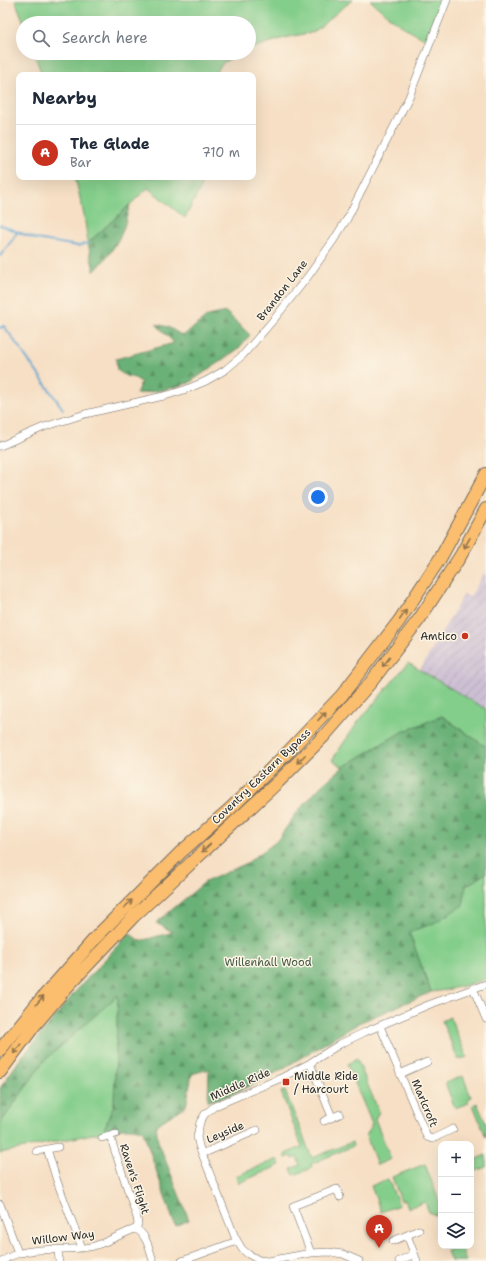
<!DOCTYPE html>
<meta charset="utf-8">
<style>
body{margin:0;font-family:"Shantell Sans",sans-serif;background:#f2f2f3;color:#1f2937}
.controls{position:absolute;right:12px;bottom:12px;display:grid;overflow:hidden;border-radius:8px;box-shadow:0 4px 16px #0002}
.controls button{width:36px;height:36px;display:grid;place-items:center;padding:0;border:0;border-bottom:1px solid #e0e1e3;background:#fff;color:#1f2937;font:20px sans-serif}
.you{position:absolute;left:318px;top:497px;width:14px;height:14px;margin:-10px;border:3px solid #fff;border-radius:50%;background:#1a73e8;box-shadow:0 0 0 6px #1a73e833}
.badge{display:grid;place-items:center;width:26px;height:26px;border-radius:50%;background:#c8321e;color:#fff;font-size:13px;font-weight:700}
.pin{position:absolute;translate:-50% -33px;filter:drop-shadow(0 1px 2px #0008)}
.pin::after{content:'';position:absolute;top:21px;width:14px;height:12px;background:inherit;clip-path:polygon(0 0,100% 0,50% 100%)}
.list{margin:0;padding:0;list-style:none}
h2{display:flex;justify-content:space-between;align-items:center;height:52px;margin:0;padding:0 16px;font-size:17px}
h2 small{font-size:13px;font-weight:400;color:#747a83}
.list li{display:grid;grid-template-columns:26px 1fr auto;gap:12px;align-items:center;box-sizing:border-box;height:56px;padding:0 16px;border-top:1px solid #e0e1e3}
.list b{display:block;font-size:15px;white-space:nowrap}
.list p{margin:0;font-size:13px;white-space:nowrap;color:#747a83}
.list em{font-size:13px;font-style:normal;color:#747a83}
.icon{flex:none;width:22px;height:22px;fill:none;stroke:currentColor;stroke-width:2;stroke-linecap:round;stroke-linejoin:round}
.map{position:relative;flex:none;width:486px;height:1261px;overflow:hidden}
.search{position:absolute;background:#fff;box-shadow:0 4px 16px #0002;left:16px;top:16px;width:240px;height:44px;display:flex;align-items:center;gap:10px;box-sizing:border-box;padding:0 14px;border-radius:22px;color:#747a83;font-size:15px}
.panel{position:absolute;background:#fff;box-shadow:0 4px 16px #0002;left:16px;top:72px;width:240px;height:108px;border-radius:8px}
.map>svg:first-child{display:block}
.industrial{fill:url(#industrial-furrows)}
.green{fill:#84ce8b;stroke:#587c5b}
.forest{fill:url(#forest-firs);stroke:#4b6e51}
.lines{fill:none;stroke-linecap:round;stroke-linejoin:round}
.stream{stroke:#5ba4d2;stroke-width:2}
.minor-casing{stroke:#726a61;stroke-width:8}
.trunk-casing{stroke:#726a61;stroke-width:14}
.minor{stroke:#fff;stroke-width:7}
.trunk{stroke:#fbbe6e;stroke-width:12}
.oneway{stroke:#93744c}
.poi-dot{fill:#c8321e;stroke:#fcf5e5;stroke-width:1.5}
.labels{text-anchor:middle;stroke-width:3;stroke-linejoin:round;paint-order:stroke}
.street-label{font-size:11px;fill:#2b2b2b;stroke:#fcf5e5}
.poi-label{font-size:11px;fill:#2b2b2b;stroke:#fcf5e5;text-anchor:end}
.park-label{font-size:11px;fill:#465c48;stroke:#fcf5e5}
</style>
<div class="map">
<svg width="486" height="1261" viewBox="0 0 486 1261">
<defs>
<pattern id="industrial-furrows" width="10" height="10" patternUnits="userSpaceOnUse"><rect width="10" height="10" fill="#ccbed3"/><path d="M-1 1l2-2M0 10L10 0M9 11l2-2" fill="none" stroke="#afa3b5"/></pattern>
<pattern id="forest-firs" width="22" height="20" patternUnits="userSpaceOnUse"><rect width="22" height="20" fill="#6bb177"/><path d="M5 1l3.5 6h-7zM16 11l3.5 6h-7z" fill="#589062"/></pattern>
</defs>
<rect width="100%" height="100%" fill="#fcf5e5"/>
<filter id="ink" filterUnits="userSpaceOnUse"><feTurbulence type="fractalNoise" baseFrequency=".025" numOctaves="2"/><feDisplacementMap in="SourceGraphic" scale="8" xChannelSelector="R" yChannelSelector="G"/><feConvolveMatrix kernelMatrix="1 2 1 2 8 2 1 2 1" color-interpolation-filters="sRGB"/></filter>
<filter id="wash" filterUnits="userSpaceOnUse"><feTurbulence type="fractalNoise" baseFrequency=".012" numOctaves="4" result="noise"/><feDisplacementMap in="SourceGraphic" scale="16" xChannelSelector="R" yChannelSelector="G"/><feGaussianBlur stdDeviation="0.9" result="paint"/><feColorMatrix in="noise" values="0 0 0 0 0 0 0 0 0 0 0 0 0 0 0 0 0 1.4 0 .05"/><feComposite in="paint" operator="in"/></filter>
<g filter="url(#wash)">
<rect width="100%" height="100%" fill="#f6dfc4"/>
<path class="industrial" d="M 486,570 L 486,709 L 420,670 L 464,594 L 470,597 Z"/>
<path class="green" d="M 15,0 L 353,0 L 341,9 L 314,32 L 284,38 L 249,49 L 249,23 L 24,23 Z
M 370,0 L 442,0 L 425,39 C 404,29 387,16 370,0 Z
M 34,53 L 241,53 L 224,62 L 213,75 L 42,75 Z
M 75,177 L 203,177 L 200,189 L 185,218 L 148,188 L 88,243 L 84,215 Z
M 408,663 L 486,709 L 486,747 L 442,716 L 400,733 L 343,767 L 332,760 L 358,722 Z
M 486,873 L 486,979 C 467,985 451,990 431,992 L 409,932 L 434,923 L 466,886 Z
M 118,994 L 114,1104 L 103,1132 L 0,1153 L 0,1124 L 43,1062 Z
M 450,1017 L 467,1057 L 458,1060 L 442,1021 Z
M 357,1059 L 379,1112 L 375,1119 L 391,1159 L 377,1165 L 366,1136 L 372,1124 L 347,1064 Z
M 463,1076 L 471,1097 L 467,1099 L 469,1103 L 455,1108 L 445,1083 Z
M 285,1091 L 312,1158 L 352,1142 L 353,1146 L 311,1164 L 312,1168 L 294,1175 L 291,1169 L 300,1165 L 297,1157 L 293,1159 L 291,1156 L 286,1158 L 285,1154 L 302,1147 L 281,1092 Z
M 477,1103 L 486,1124 L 486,1137 L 473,1105 Z
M 486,1155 L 486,1167 L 471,1173 L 471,1167 L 478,1164 L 476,1159 Z
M 277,1159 L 280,1165 L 239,1183 L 236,1176 Z
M 425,1164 L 441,1206 L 441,1215 L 438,1216 L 429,1212 L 425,1202 L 408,1208 L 405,1200 L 401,1201 L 392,1177 Z
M 388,1179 L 399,1205 L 381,1212 L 371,1186 Z
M 461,1246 L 466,1261 L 451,1261 L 447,1251 Z"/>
<path class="forest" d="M 130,205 C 127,213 126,222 123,230 C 117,245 105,260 94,272 L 88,243 Z
M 226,312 L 250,335 L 238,349 L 189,383 L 164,390 L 136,394 L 141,382 L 135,378 L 126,376 L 117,370 L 116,359 L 174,343 L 156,324 L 168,327 L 183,336 L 208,316 Z
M 442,716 L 486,747 L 486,873 L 466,886 L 463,905 L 434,923 L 409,932 L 431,992 L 361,1022 L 267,1078 L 222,1098 L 208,1101 L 209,1069 L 192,1074 L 186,1106 L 156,1125 L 158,1141 L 189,1220 L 175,1226 L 143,1131 C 130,1125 117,1129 103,1132 L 114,1104 L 118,995 L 43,1062 L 0,1124 L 0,1088 L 21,1058 L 76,991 L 129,933 L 140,941 L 173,932 L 156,923 L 205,882 L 247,863 L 277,841 L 297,812 L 321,786 L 343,767 L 400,733 Z"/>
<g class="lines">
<path class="stream" d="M 0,225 L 36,239 L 78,246 L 88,243
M 0,256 L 13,239 L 17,232
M 0,328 L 4,326 L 63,409"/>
</g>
</g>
<g filter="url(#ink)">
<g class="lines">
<g class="minor-casing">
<path id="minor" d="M 0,446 L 44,427 L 85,414 L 168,395 L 187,389 L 206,381 L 225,370 L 243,355 L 275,318 L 309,275 L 333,241 L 347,219 L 409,97 L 447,0
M 473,988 L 486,1019
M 380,1026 L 427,1137 L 432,1139 L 453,1129
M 310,1063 L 332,1117
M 400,1074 L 427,1062
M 324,1121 L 340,1114
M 110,1136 L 137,1218 L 138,1224 L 136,1229
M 102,1138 L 116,1134
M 47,1149 L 57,1181 L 82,1248
M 37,1151 L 58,1147
M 202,1154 L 257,1130
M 0,1204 L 18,1253
M 407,1235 L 417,1261
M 393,1241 L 419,1230
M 58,1250 L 59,1261
M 311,1253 L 293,1206 L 337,1189 L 340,1197
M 3,1261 C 23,1244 69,1253 94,1246 C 108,1242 121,1234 135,1229 C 146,1232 150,1251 153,1261
M 182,1261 L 237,1241
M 359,1261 L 343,1254 L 328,1252 L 311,1253 L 268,1261 L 259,1260 L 248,1254 L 242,1249 L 235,1237 L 199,1146 L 197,1137 L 200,1122 L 205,1114 L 215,1106 L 281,1078 L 310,1063 L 340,1044 L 365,1032 L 428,1005 L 486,984
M 399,1261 L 414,1254"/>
</g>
<g class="trunk-casing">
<path id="trunk" d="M 0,1050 L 36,1005 L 99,934 L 181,852 L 231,808 L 288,752 L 342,695 L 399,621 L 441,557 L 486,474
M 0,1072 L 34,1026 L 66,988 L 134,916 L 278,782 L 324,736 L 371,682 L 420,618 L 461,555 L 486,509"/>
</g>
<use href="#minor" class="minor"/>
<use href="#trunk" class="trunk"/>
</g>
<defs><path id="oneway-shaft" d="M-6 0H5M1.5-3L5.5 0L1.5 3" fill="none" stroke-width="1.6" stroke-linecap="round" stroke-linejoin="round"/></defs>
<g class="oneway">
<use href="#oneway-shaft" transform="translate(467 543) rotate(119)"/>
<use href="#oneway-shaft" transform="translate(403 615) rotate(-56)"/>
<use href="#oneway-shaft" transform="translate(386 662) rotate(128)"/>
<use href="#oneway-shaft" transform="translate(322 716) rotate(-47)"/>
<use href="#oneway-shaft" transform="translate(301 759) rotate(135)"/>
<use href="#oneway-shaft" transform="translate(206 848) rotate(138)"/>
<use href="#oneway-shaft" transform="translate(128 904) rotate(-45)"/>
<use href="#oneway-shaft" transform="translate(40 1000) rotate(-50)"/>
<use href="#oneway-shaft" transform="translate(17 1049) rotate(127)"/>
</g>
</g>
<g class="poi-dot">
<circle cx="465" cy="636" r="4"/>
<rect x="282" y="1078" width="8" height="8" rx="2"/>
</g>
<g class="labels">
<g class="street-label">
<text transform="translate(282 290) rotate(-52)" y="4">Brandon Lane</text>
<text transform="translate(261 776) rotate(-44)" y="4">Coventry Eastern Bypass</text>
<text transform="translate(240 1084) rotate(-24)" y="4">Middle Ride</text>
<text transform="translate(425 1103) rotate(67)" y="4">Marlcroft</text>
<text transform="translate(225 1132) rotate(-23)" y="4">Leyside</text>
<text transform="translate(135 1179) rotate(72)" y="4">Raven's Flight</text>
<text transform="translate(63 1237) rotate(-7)" y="4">Willow Way</text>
</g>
<g class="poi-label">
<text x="457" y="640">Amtico</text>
<text x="294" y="1080" text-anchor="start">Middle Ride<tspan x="294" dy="13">/ Harcourt</tspan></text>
</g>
<g class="park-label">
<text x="268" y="966">Willenhall Wood</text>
</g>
</g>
</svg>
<div class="controls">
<button>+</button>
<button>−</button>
<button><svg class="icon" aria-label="layers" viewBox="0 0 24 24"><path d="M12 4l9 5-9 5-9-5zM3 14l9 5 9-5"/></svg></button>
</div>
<div class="you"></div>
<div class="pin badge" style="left:379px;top:1248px">A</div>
<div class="search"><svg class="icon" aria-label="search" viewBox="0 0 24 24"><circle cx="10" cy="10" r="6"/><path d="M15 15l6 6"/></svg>Search here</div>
<section class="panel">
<h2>Nearby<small></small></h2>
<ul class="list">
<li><span class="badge">A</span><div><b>The Glade</b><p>Bar</p></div><em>710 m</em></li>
</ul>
</section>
</div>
